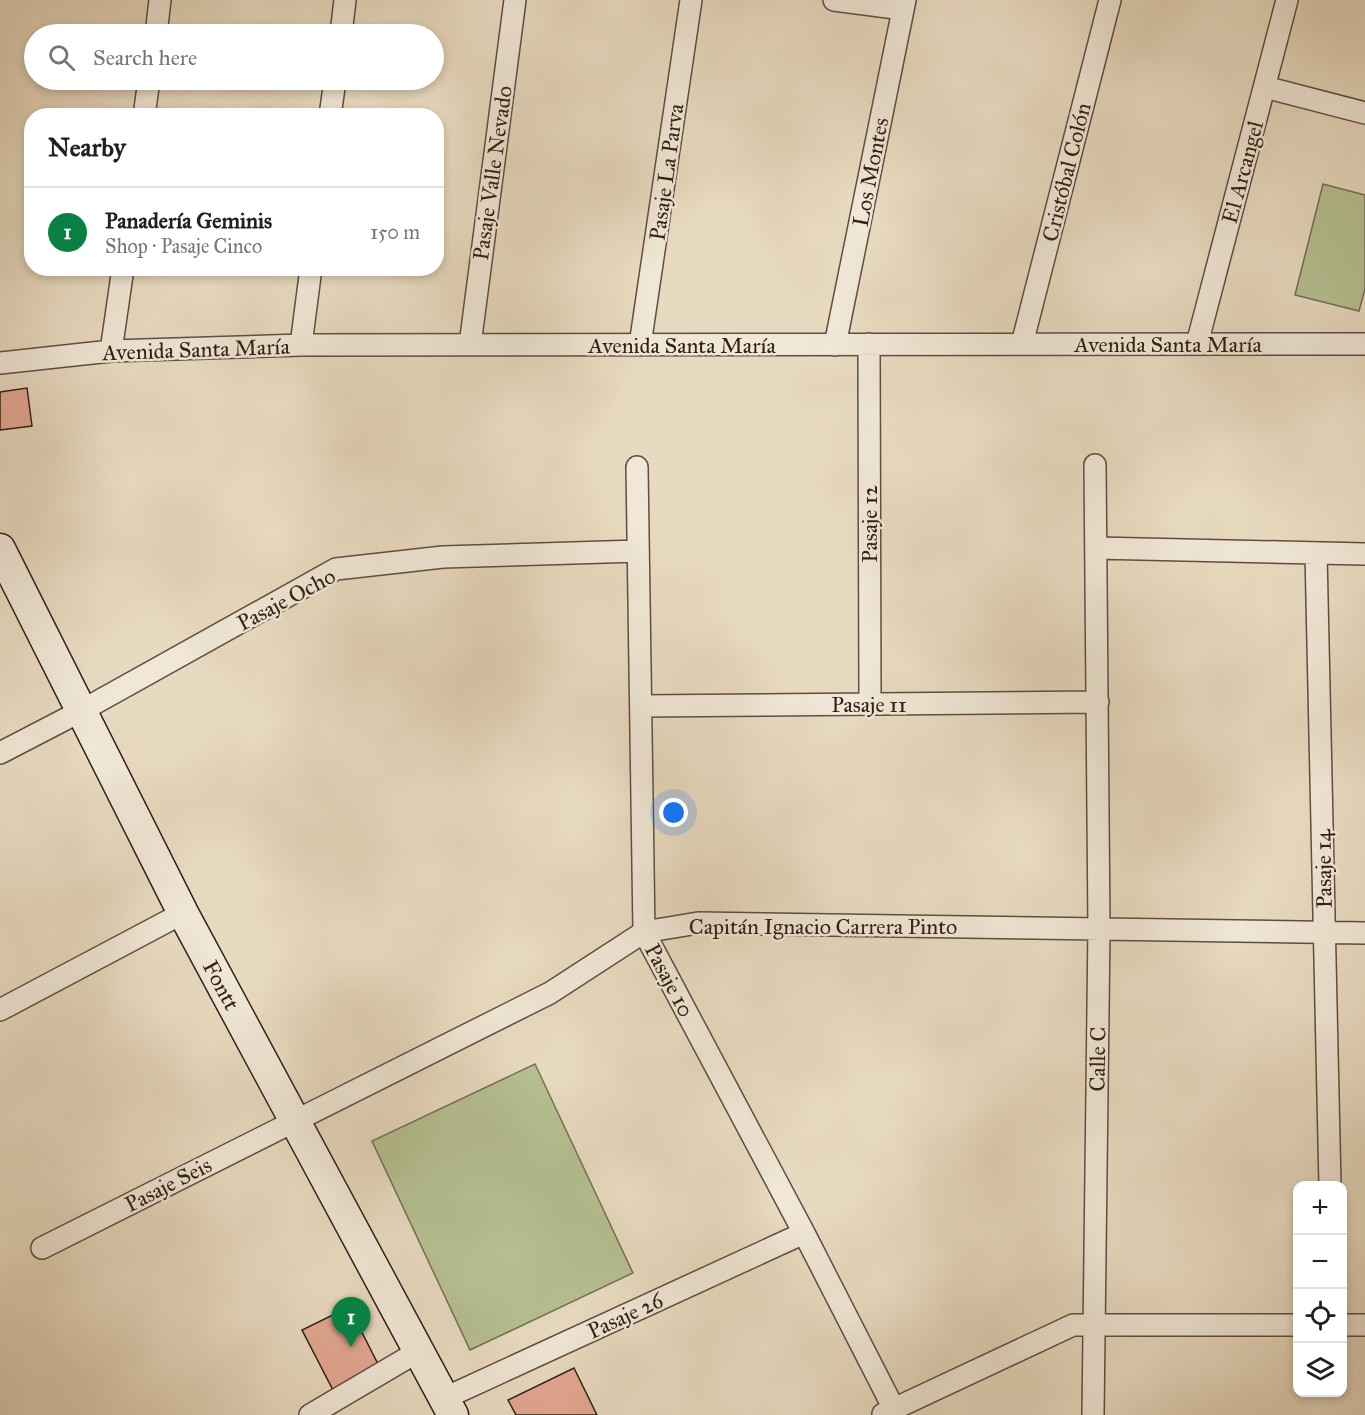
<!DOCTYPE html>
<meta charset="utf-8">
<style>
body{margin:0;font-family:"IM FELL Great Primer",serif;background:#f6f6f6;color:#202124}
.controls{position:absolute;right:18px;bottom:18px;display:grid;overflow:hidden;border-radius:12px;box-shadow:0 3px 9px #0003}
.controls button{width:54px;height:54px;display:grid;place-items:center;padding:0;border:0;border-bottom:2px solid #e0e0e0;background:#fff;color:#202124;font:30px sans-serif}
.you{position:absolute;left:674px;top:813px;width:21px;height:21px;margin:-15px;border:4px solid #fff;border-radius:50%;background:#1a73e8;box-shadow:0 0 0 9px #1a73e833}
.badge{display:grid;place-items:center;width:39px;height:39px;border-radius:50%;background:#0b8043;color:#fff;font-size:20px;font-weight:700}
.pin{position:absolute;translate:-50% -50px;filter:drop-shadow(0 2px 3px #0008)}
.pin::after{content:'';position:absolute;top:32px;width:21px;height:18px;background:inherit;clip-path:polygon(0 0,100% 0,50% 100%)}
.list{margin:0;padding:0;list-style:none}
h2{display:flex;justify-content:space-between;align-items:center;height:78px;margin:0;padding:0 24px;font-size:26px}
h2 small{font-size:20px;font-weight:400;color:#757577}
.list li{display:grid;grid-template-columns:39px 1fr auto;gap:18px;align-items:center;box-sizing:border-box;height:90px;padding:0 24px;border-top:2px solid #e0e0e0}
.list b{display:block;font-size:22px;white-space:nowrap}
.list p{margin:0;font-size:20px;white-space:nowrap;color:#757577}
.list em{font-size:20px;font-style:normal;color:#757577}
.icon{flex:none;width:33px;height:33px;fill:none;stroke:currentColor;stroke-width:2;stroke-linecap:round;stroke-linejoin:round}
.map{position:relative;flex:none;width:1365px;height:1415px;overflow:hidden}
.search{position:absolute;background:#fff;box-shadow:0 3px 9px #0003;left:24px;top:24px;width:420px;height:66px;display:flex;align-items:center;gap:15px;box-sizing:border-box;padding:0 21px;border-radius:33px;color:#757577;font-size:22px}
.panel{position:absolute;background:#fff;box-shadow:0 3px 9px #0003;left:24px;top:108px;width:420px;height:168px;border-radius:24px}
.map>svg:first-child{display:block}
.green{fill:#b5c092;stroke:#737054;stroke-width:1.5}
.building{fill:#e3a892;stroke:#312017;stroke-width:1.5}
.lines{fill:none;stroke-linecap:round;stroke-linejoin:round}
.minor-casing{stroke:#5f4e41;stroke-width:24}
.secondary-casing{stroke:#312017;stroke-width:33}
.minor{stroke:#f0e7d6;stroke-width:21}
.secondary{stroke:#f0e7d6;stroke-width:30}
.labels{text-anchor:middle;stroke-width:5;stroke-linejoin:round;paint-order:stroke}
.street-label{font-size:22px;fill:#312017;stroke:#f0e7d6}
</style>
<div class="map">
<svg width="1365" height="1415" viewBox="0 0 1365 1415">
<rect width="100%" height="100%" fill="#e8dac0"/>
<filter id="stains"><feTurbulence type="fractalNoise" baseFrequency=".00333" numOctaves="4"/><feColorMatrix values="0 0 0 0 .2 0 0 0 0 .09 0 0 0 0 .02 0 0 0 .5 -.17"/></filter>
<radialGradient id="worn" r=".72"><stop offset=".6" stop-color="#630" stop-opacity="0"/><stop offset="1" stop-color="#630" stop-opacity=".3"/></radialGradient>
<path class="green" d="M 1323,184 L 1365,195 L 1365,289 L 1359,311 L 1295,295 Z
M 535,1064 L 633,1273 L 470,1350 L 372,1141 Z"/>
<path class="building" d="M 27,388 L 32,426 L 0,430 L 0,392 Z
M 349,1307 L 381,1370 L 335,1394 L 302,1330 Z
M 574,1368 L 597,1415 L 516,1415 L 508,1400 Z"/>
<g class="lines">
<g class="minor-casing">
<path id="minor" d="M 834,0 L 903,9
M 156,34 L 160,0
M 341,34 L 345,0
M 1265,87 L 1365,113
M 144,116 L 149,80
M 330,116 L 335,80
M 869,344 L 870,704
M 1022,344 L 1110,0
M 1197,344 L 1287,0
M 301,345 L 311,268
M 470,345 L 515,0
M 640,345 L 691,0
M 835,345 L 905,0
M 111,351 L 123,268
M 0,363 L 111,351 L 301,345 L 1365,344
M 637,467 L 644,932 L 804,1233 L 894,1409
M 1097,548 L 1365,554
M 1316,553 L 1330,1186
M 641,706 L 1098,702
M 0,753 L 81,711 L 336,569 L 443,557 L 638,551
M 0,1010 L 183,913
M 42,1248 L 550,993 L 644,932 L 698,923 L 1365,933
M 1342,1325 L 1365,1325
M 445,1398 L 804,1233
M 883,1414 L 1073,1325 L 1298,1325
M 310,1415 L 419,1351
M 1093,1415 L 1099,928 L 1095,465"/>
</g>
<g class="secondary-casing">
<g id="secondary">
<path id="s1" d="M 0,549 L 183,913 L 453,1415"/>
</g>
</g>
<use href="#minor" class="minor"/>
<use href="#secondary" class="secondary"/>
</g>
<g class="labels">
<g class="street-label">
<text transform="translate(666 172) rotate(-82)" y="8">Pasaje La Parva</text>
<text transform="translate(870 172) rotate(-79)" y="8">Los Montes</text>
<text transform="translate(1066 172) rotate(-76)" y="8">Cristóbal Colón</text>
<text transform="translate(1242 172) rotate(-75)" y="8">El Arcangel</text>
<text transform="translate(492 173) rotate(-82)" y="8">Pasaje Valle Nevado</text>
<text x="1168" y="352">Avenida Santa María</text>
<text x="682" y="353">Avenida Santa María</text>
<text transform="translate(196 349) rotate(-2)" y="8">Avenida Santa María</text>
<text transform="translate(869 524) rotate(-90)" y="8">Pasaje 12</text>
<text transform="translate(286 599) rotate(-28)" y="8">Pasaje Ocho</text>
<text x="869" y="712">Pasaje 11</text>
<text transform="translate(1323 869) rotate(-91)" y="8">Pasaje 14</text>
<text x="823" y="934">Capitán Ignacio Carrera Pinto</text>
<text transform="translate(670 980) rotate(62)" y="8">Pasaje 10</text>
<text dy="8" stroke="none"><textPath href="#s1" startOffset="489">Fontt</textPath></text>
<text transform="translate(1097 1059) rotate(-89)" y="8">Calle C</text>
<text transform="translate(168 1184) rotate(-27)" y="8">Pasaje Seis</text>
<text transform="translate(625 1315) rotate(-25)" y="8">Pasaje 26</text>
</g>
</g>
<rect width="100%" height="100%" filter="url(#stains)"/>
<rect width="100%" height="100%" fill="url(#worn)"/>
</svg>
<div class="controls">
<button>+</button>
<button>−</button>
<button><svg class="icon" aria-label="locate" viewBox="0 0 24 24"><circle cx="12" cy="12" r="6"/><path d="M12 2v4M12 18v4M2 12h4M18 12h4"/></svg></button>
<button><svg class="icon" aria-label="layers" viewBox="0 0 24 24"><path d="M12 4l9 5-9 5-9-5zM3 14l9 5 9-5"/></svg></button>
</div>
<div class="you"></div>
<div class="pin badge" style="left:351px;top:1347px">1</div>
<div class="search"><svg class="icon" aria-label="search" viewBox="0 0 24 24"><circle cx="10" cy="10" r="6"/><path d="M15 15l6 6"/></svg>Search here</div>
<section class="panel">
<h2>Nearby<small></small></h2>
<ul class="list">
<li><span class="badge">1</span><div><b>Panadería Geminis</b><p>Shop · Pasaje Cinco</p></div><em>150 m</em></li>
</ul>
</section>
</div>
